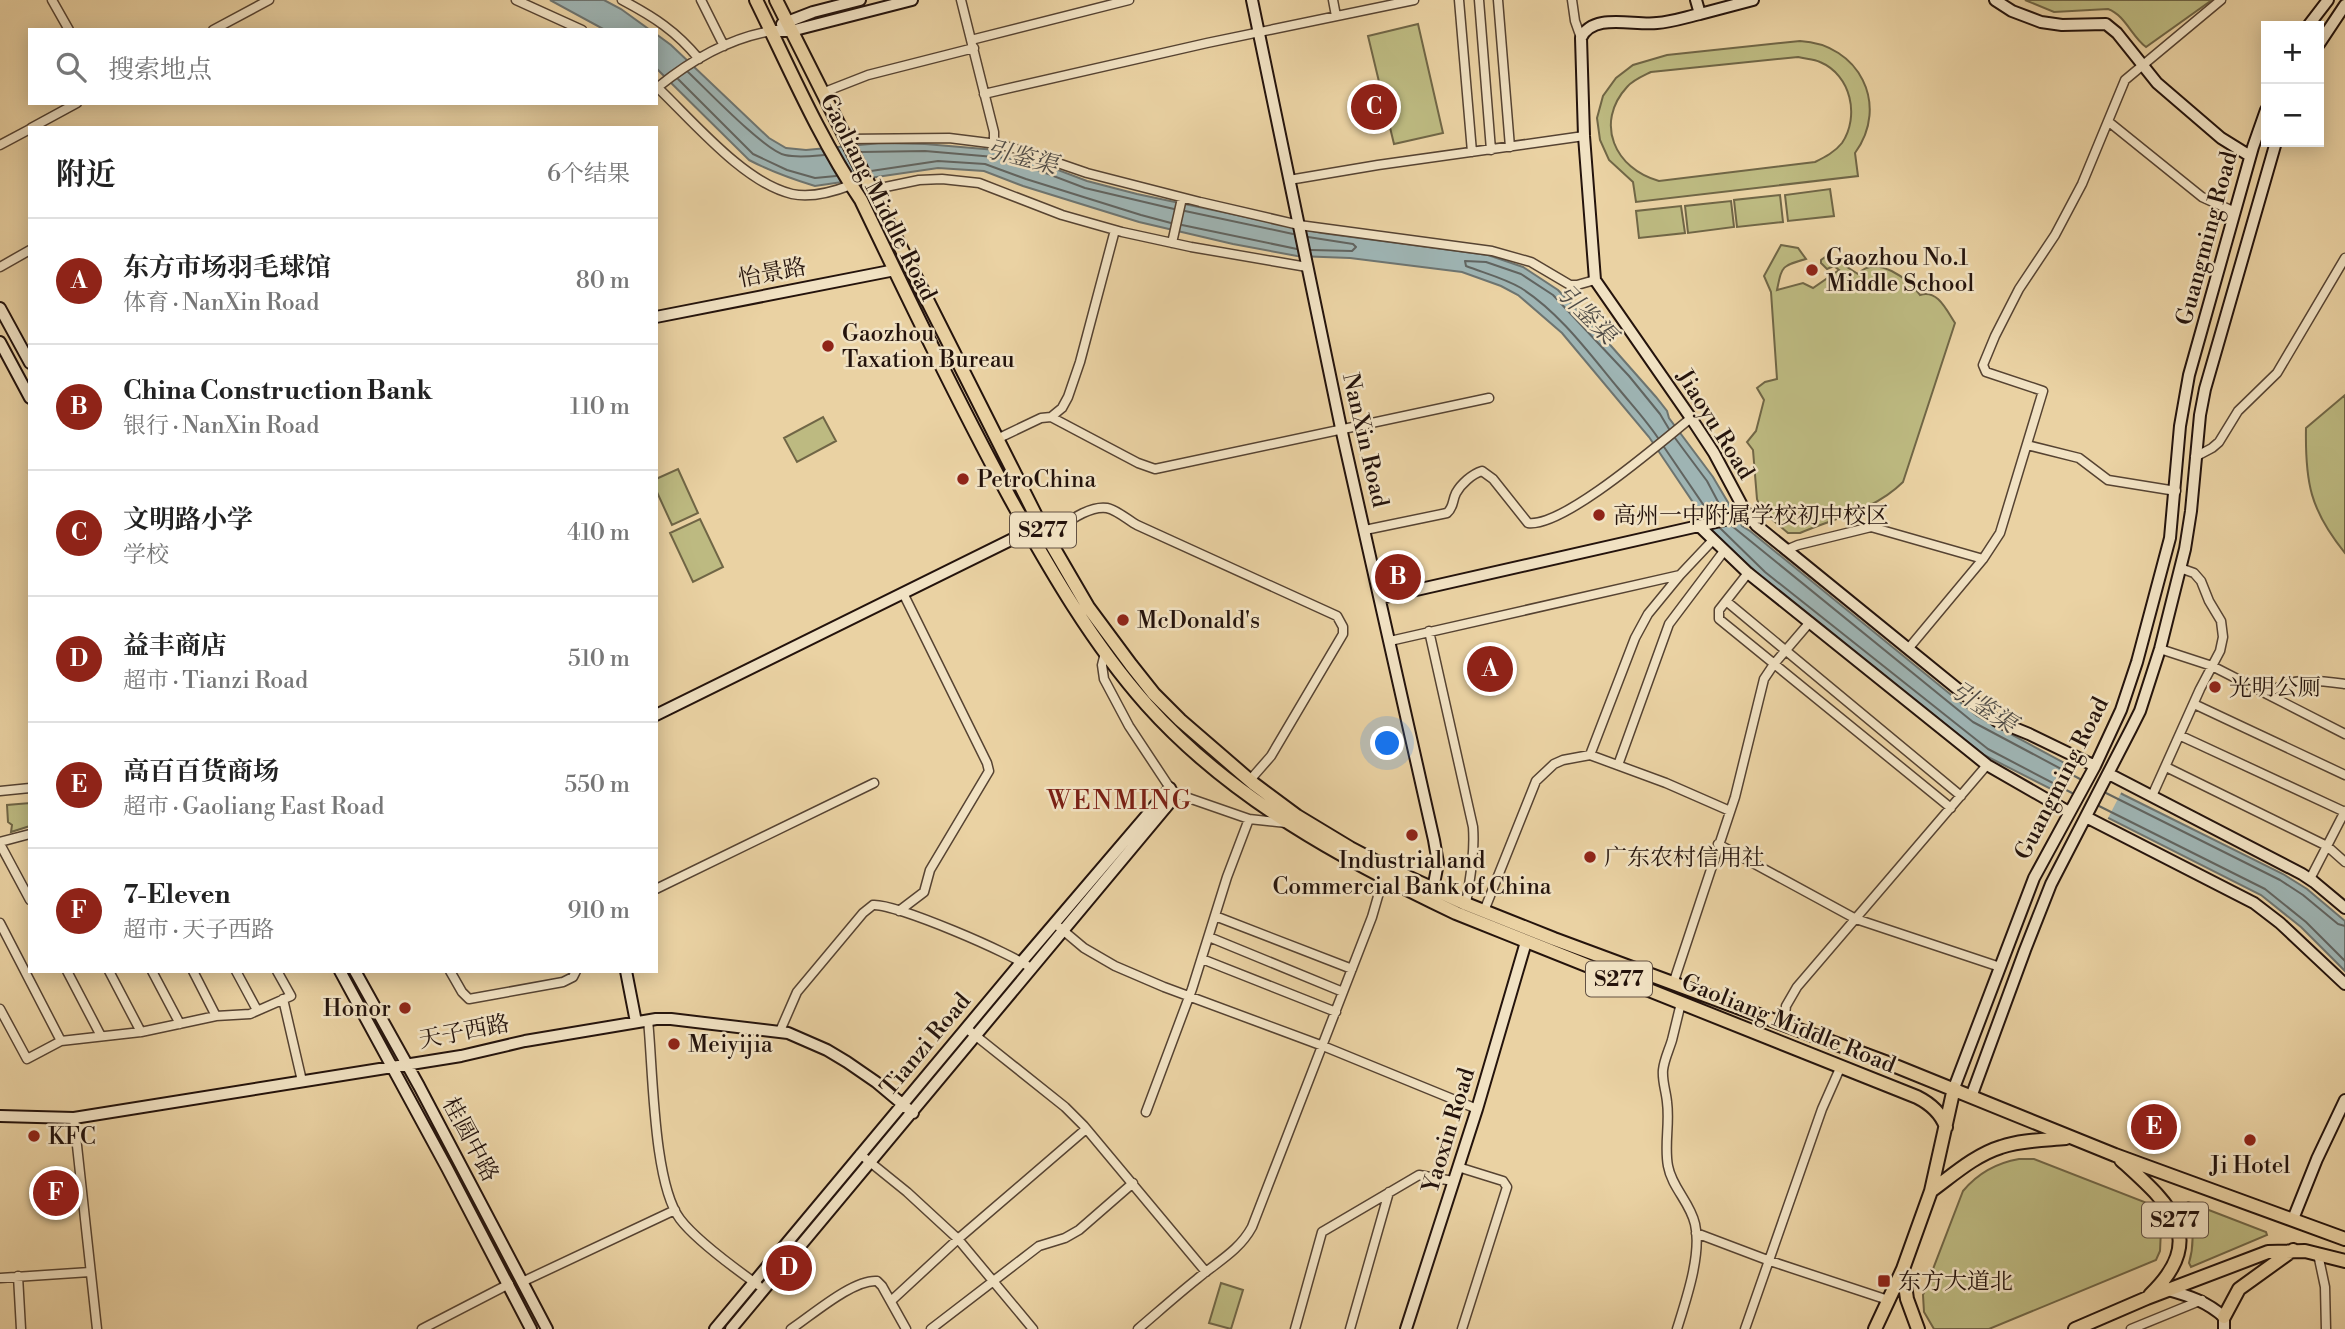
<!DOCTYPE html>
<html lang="zh">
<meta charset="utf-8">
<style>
body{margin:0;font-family:"Libre Bodoni","Noto Serif SC",serif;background:#f2f2f2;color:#222}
.controls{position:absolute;right:21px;top:21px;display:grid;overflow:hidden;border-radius:0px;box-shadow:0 4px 18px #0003}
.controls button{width:63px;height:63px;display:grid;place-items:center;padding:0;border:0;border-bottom:2px solid #e0e0e0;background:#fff;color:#222;font:35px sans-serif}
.you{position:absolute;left:1388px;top:744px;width:24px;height:24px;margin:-18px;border:5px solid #fff;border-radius:50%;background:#1a73e8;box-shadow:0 0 0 10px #1a73e833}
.badge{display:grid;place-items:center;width:46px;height:46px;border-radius:50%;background:#8f2418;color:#fff;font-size:23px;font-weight:700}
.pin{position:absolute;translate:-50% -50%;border:4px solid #fff;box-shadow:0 2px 7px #0006}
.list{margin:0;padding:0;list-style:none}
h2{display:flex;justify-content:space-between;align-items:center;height:91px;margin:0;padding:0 28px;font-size:30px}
h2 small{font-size:23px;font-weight:400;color:#767676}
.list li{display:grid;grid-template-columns:46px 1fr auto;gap:21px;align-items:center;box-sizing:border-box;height:126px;padding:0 28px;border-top:2px solid #e0e0e0}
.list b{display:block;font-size:26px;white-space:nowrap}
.list p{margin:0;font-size:23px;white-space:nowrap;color:#767676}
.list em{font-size:23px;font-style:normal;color:#767676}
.icon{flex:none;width:38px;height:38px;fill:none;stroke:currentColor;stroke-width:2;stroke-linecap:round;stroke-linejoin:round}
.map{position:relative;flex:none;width:2345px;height:1329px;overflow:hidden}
.search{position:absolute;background:#fff;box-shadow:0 4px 18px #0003;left:28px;top:28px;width:630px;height:77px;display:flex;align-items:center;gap:18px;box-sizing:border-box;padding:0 24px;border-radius:0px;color:#767676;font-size:26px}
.panel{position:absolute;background:#fff;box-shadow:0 4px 18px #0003;left:28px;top:126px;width:630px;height:847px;border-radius:0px}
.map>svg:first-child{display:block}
.green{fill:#bdba81;stroke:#706646;stroke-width:2;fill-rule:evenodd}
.water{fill:#9eb4b3;stroke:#6d7470;stroke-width:2}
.pier{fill:#ead2a3}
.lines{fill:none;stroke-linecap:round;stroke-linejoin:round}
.shore{stroke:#616460;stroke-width:2}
.street-casing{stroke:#564332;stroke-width:11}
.secondary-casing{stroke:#24130c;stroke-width:14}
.primary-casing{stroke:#24130c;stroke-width:16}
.street{stroke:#f1e2c3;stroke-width:8}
.secondary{stroke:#f1e2c3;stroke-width:10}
.primary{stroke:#ead2a3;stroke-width:12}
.poi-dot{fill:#8f2418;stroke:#f1e2c3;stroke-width:2.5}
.labels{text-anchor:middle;stroke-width:5;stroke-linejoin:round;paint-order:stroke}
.shield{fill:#f1e2c3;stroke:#625143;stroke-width:2}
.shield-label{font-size:21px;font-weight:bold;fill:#24130c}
.street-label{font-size:23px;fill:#24130c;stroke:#f1e2c3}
.poi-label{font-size:23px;fill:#24130c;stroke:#f1e2c3;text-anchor:start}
.water-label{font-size:24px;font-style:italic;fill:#4f4b46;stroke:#f1e2c3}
.quarter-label{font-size:26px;letter-spacing:2px;fill:#7a1f14;stroke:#f1e2c3}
</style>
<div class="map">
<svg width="2345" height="1329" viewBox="0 0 2345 1329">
<rect width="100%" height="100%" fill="#ead2a3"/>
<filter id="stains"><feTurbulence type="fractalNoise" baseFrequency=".00286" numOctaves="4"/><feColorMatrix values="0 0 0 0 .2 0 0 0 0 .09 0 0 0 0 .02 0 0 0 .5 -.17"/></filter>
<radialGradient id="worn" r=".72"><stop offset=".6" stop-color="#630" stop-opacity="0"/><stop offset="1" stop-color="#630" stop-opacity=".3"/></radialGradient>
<path class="green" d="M 2025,0 L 2212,0 L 2146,47 C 2132,37 2125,15 2108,9 L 2054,12 Z
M 1418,24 L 1443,133 L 1394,144 L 1368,36 Z
M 1800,41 C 1859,44 1890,105 1855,153 L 1858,176 L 1636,202 L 1633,182 L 1609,160 L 1600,140 L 1597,118 L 1603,96 L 1616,78 L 1633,65 L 1667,55 ZM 1798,57 C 1805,59 1814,59 1820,62 C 1851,75 1860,116 1842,143 C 1835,152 1825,157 1815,162 L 1659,181 C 1615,169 1594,123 1627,87 C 1633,80 1643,76 1651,72 Z
M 1830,189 L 1834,216 L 1788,221 L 1785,195 Z
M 1780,195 L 1783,222 L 1737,227 L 1734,200 Z
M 1731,201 L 1734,227 L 1688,233 L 1685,206 Z
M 1681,206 L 1685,233 L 1639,238 L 1636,211 Z
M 1781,245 L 1798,248 L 1806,259 C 1781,266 1782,266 1777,290 L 1803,283 L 1813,288 L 1839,270 L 1834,266 L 1827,269 L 1821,263 L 1821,260 L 1828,255 L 1858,274 C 1876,254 1909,279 1920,295 C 1937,289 1946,309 1955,323 L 1903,482 C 1875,510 1835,518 1800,533 L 1788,533 L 1761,510 L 1757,499 L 1753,450 L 1747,442 L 1756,431 L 1764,400 L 1757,388 L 1765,382 L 1777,379 L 1771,292 L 1764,276 Z
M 2345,395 L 2345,553 C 2310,510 2305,482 2306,428 Z
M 823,417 L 836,441 L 797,462 L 784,438 Z
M 678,469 L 698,513 L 672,525 L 656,490 L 656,479 Z
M 700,519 L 723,567 L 693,582 L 670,533 Z
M 30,803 L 30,826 L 11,832 L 12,825 L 8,822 L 7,805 Z
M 2019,1159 L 2034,1159 L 2147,1203 L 2158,1219 L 2161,1229 L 2160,1251 L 2156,1260 L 1989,1329 L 1934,1329 L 1924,1312 L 1923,1295 L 1963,1191 C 1978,1173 1996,1163 2019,1159 Z
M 2188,1202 L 2266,1232 L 2267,1235 L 2191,1267 L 2189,1263 C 2195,1242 2194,1224 2185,1204 Z
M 1221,1283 L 1243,1290 L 1231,1329 L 1209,1323 Z"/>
<path class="water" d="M 550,0 L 604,0 L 621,9 L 650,30 L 605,30 Z
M 656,34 L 671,45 L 769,138 L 786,148 L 806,150 L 881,143 L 925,144 L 1008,151 L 1087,181 L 1137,194 L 1322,233 L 1488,255 L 1523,267 L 1558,290 L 1597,330 L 1656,397 L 1667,411 L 1669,418 L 1713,477 L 1742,526 L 1750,531 L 1977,716 L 2124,795 L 2283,874 L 2307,889 L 2345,921 L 2345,971 L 2301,927 L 2261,895 L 1984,755 L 1761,577 L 1713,532 L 1649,437 L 1562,333 L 1518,295 L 1501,286 L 1462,272 L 1350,258 L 1297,256 L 1233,244 L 1139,222 L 1023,186 L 984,171 L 938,168 L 815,186 C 792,179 770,171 749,160 L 656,68 Z"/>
<path class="pier" d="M 2071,764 L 2122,791 L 2107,820 L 2055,793 Z"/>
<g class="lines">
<path class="shore" d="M 688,72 C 707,90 764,150 785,155 C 798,158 812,156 824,155
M 678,79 L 753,154 L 787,170 L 815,178 L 836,176
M 861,152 L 925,151 L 1006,158 L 1085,188 L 1174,209
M 871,171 L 938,161 L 985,164 L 1026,179 L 1141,215 L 1171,223
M 1185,211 L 1293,234
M 1182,225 L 1297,249
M 1308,237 L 1353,244 L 1356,247 L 1352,251 L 1311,250
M 1658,438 C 1646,420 1631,404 1618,388 C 1589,353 1559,312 1521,288 C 1504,278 1484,273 1466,266 L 1465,261 L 1486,262 L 1521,274 L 1553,295 L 1629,376 L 1660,414 L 1669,429
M 1675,438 L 1707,481 L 1724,513
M 1664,447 L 1711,516
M 1732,526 L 1973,722 L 2080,779
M 1720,528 L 1765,572 L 1988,749 L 2072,793
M 2106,793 L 2280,880 L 2303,895 L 2338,924 L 2345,926
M 2099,806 L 2265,889 L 2306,922 L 2345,961"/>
<g class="street-casing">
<path id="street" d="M 52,0 L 69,30
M 516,0 L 582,30
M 622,0 C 654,17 676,31 699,59
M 701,0 L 724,46
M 961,0 L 994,132 L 994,144
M 1333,0 L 1336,16
M 1459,0 L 1472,152
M 1479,0 L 1491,150
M 1498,0 L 1510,147
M 1572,0 L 1575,21 L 1581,38
M 213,30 L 269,0
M 971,40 L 1129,0
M 656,86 C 692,120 744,183 792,194 C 811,198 833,192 851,185
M 658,87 C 690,61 730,38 771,31
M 822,93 L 868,75 L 974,48
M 984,94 L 1207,43 L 1414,0
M 2109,122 L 2202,197 L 2235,212
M 31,128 L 77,103
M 845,139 L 949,138 L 997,144 L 1020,150 L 1087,173 L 1200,202 L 1299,225 L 1492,251 L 1531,262 L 1570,285 L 1577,285 L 1595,280
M 0,145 L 30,129
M 1289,180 L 1378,165 L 1584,136
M 871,190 L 919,180 L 942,179 L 979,183 L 1062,215 L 1122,232 L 1191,247 L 1307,267
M 1172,243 L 1182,198
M 0,267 L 30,250
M 1051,417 L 1062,408 L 1068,397 L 1080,362 L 1115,230
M 997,439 L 1041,418 L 1051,417 L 1138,463 L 1155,469 L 1489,398
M 2027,445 L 2079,458 L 2108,480 L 2176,491
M 2195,457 L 2212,448 L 2219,442 L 2238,411 L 2277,373 L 2345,258
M 1365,530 L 1447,513 C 1454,507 1452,501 1456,493 C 1461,484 1472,474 1482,471 L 1493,479 L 1528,523 C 1563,528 1661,442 1691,418
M 1046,536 C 1063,526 1087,505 1107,508 C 1117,510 1128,520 1137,525 L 1337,616 L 1343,627 L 1343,634 L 1271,756 L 1250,780
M 1786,550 L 1798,545 L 1871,527 L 1983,559
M 1748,573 L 1719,610 L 1719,619 L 1951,808
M 1726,601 L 1961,796
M 1429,631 L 1473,827 C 1475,853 1470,878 1466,904
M 1390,641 L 1680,575 L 1713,540
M 1908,649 L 1983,559 L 2000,533 L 2043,391 L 1986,372 L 1983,365 L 1995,336 L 2019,289 L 2055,235 L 2082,184 L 2125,80 L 2221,0
M 2160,649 L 2212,666 L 2345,734
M 1105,653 L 1102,665 L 1104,679 L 1129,726 L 1170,788 L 1177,794 L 1249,819 L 1286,823
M 2267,694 C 2292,676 2317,680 2345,684
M 2194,704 L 2345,775
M 2181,736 L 2345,812
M 1590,755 L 1635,638 L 1648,614 L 1680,575
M 1618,765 L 1669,624 L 1724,551
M 2166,767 L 2327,846 L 2345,862
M 0,791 L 30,788
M 2152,796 L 2200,689 L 2220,651 L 2223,637 L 2221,621 L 2209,601 L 2201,581 L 2194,573 L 2180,568
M 0,842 L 30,834
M 0,844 L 30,900
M 1718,844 L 1856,919 L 2000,967
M 2310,879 L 2345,811
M 656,889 L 874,783
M 899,911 L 924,892 L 930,870 L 989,771 L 987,763 L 903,593
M 1484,911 L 1536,781 L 1554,764 L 1563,760 L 1590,755 L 1666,783 L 1730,811
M 1215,916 L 1352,969
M 0,923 L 61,1041
M 1059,927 L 1084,948 L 1115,966 L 1164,987 L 1323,1046 L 1477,1109
M 1209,937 L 1343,992
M 1202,959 L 1336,1012
M 67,971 L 101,1036
M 109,971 L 141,1032
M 152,971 L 180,1024
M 193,971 L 216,1016
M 236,971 L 257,1010
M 450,971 L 462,992 L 469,999 L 563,982 L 573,977 L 576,971
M 1673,984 L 1735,797 L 1764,679 L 1774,664 L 1810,622
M 283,999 L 302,1081
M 0,1009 L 27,1059 L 61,1041 L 141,1032 L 216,1016 L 250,1014 L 291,996 L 277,971
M 648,1020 C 653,1068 653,1183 680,1219 C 695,1239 737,1270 758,1285
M 1784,1024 L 1786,1006 L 1797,987 L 1987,765
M 966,1028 L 1065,1107 L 1084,1126 L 1206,1272
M 780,1031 L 797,992 L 863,913 L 873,905 C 894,903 1014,954 1032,969
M 1146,1112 L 1192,989 L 1227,877 L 1249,819
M 74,1118 L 97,1329
M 860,1154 L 907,1192 L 958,1239 L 1033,1329
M 1458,1167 L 1503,1181 L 1507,1187 L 1462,1329
M 1696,1233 L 1770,1261 L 1888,1300
M 2318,1254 L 2325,1287 L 2326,1329
M 18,1276 L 21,1329
M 0,1278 L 90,1272
M 522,1282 L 675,1210
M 891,1301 L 958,1239 L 1086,1129
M 422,1329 L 509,1284
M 791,1329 C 811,1316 853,1279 877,1281 L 882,1286 L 906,1329
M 931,1329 L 1039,1246 L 1065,1238 L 1079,1230 L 1133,1183
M 1138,1329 C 1158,1312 1177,1295 1197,1279 C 1217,1262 1239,1251 1252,1227 L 1372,917 L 1383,879
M 1295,1329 L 1322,1232 L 1419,1175 L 1453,1181
M 1350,1329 L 1389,1192
M 1677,1329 C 1686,1300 1702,1254 1695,1224 C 1690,1202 1672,1188 1668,1166 C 1664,1145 1670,1124 1667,1102 C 1666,1091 1662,1081 1663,1070 C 1664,1060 1669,1050 1672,1040 C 1675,1028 1678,1015 1681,1003
M 1745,1329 L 1822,1109 L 1841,1066
M 2131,1329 L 2202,1300"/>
</g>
<g class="secondary-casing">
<path id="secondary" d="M 1252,0 L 1341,428 L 1434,840 L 1438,863 L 1433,889
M 1696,0 L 1700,14 C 1686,17 1672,22 1657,23 C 1634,26 1593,12 1581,38 L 1584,136 L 1595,280 L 1693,421 L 1714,453 L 1745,511 L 1756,525 L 1997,721 L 2029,734 L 2095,766
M 1995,0 L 2012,11 L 2041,22 L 2062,25 L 2106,24 L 2117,33 L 2157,83 L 2221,138 L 2250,156
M 1700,14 L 1753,0
M 782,24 L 813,12 L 860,0
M 2308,26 L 2328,0
M 771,31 L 791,31 L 912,0
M 2319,44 L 2345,5
M 0,308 L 30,363
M 656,317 L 895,270
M 0,342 L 30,398
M 1698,525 L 1748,573 L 1987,765 L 2069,812
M 1381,598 L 1747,515
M 656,715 L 1029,531
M 2109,774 L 2302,874 L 2314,882 L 2345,908
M 2086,817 L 2254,903 L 2280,923 L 2345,984
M 340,971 L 447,1168 L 531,1329
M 355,971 L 419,1086 L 547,1329
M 626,971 L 636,1022
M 1954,1088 L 2034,878 L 2095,766 L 2121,710 L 2137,662 L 2170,538 L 2180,426 L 2189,375 L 2253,147 L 2266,110
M 1971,1097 L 2025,950 L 2051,884 L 2131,729 L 2140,711 L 2160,649 L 2185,549 L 2191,511 L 2200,415 L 2205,389 L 2276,142
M 0,1116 L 74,1118 L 461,1056 L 525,1041 L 656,1019 L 671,1019 L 788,1033 L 827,1050 L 847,1062 L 876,1082 L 913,1113
M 2293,1219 L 2317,1159 L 2345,1100
M 2168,1290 C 2190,1296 2207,1302 2224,1317 L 2224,1329
M 715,1329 L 1018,966 L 1170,788
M 731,1329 L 1177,794
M 1406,1329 L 1477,1109 L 1526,942"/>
</g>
<g class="primary-casing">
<path id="primary" d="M 756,0 C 789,67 819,138 861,200 C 909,300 957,400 1010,498 C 1050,570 1092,643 1147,705 C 1230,798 1344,860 1456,913 L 1917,1097 C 1931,1104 1941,1113 1946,1127
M 776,0 L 1042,528 L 1088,607 L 1131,665 L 1154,694 L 1180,720 L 1254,784 L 1297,816 L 1350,848 L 1390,869 L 1466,904 L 1554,939 L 1888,1063 L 2115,1155 L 2345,1239
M 2121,1160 C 2168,1203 2210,1237 2150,1295
M 1931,1191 C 1953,1175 1975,1155 2001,1147 C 2022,1140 2045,1140 2066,1138
M 1903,1270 L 1907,1299 L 1918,1329
M 2224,1317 L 2239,1289 L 2293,1250
M 1875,1329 L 1903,1269 L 1931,1191 L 1954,1088
M 2075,1329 L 2147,1298 L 2268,1252 L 2305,1251 L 2345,1261"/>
</g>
<use href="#street" class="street"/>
<use href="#secondary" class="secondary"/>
<use href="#primary" class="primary"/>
</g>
<g class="poi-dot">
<circle cx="1812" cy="270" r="7"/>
<circle cx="828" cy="346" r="7"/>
<circle cx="963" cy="479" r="7"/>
<circle cx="1599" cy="515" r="7"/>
<circle cx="1123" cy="620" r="7"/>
<circle cx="2215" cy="687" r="7"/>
<circle cx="1412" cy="835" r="7"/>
<circle cx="1590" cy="857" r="7"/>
<circle cx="405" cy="1008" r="7"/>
<circle cx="674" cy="1044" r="7"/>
<circle cx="34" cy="1136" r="7"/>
<circle cx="2250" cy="1140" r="7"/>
<rect x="1877" y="1274" width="14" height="14" rx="3.5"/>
</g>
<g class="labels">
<g class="shield">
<rect x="1010" y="512.5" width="66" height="35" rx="5"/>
<rect x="1586" y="961.5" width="66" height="35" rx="5"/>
<rect x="2142" y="1202.5" width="66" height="35" rx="5"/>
</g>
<g class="shield-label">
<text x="1043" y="537">S277</text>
<text x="1619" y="986">S277</text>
<text x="2175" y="1227">S277</text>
</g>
<g class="street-label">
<text transform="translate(879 197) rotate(63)" y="8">Gaoliang Middle Road</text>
<text transform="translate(2206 238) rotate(-75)" y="8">Guangming Road</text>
<text transform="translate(772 272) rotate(-11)" y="8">怡景路</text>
<text transform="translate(1716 424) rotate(58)" y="8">Jiaoyu Road</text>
<text transform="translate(1366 440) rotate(77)" y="8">NanXin Road</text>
<text transform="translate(2061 778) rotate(-63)" y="8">Guangming Road</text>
<text transform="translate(1789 1023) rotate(22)" y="8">Gaoliang Middle Road</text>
<text transform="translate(464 1031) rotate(-11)" y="8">天子西路</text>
<text transform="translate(925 1044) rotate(-50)" y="8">Tianzi Road</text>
<text transform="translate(1448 1130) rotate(-73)" y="8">Yaoxin Road</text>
<text transform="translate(471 1139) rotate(62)" y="8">桂圆中路</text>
</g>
<g class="poi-label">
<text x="1826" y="265">Gaozhou No.1<tspan x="1826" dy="26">Middle School</tspan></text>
<text x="842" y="341">Gaozhou<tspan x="842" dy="26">Taxation Bureau</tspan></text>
<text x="977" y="487">PetroChina</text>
<text x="1613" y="523">高州一中附属学校初中校区</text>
<text x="1137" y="628">McDonald's</text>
<text x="2229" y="695">光明公厕</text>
<text x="1604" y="865">广东农村信用社</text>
<text x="1412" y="868" text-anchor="middle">Industrial and<tspan x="1412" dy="26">Commercial Bank of China</tspan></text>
<text x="391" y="1016" text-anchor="end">Honor</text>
<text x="688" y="1052">Meiyijia</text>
<text x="48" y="1144">KFC</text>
<text x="2250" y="1173" text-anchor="middle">Ji Hotel</text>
<text x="1898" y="1289">东方大道北</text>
</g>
<g class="water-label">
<text transform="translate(1022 157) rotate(14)" y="8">引鉴渠</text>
<text transform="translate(1587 314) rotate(45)" y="8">引鉴渠</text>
<text transform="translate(1984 707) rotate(33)" y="8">引鉴渠</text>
</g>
<g class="quarter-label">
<text x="1120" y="809">WENMING</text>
</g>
</g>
<rect width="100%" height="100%" filter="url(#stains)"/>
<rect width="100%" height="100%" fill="url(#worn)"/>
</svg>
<div class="controls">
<button>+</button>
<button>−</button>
</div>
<div class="you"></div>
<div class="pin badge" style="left:1490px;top:669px">A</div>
<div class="pin badge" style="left:1398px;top:577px">B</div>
<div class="pin badge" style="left:1374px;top:107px">C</div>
<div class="pin badge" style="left:789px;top:1268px">D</div>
<div class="pin badge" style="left:2154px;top:1127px">E</div>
<div class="pin badge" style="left:56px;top:1193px">F</div>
<div class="search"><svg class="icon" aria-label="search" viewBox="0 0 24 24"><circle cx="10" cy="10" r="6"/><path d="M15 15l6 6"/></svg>搜索地点</div>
<section class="panel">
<h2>附近<small>6个结果</small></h2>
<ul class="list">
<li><span class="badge">A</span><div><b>东方市场羽毛球馆</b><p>体育 · NanXin Road</p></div><em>80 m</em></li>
<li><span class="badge">B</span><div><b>China Construction Bank</b><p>银行 · NanXin Road</p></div><em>110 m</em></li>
<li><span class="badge">C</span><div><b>文明路小学</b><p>学校</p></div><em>410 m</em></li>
<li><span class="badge">D</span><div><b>益丰商店</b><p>超市 · Tianzi Road</p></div><em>510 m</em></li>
<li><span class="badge">E</span><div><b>高百百货商场</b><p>超市 · Gaoliang East Road</p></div><em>550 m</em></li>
<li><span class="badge">F</span><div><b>7-Eleven</b><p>超市 · 天子西路</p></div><em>910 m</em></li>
</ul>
</section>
</div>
